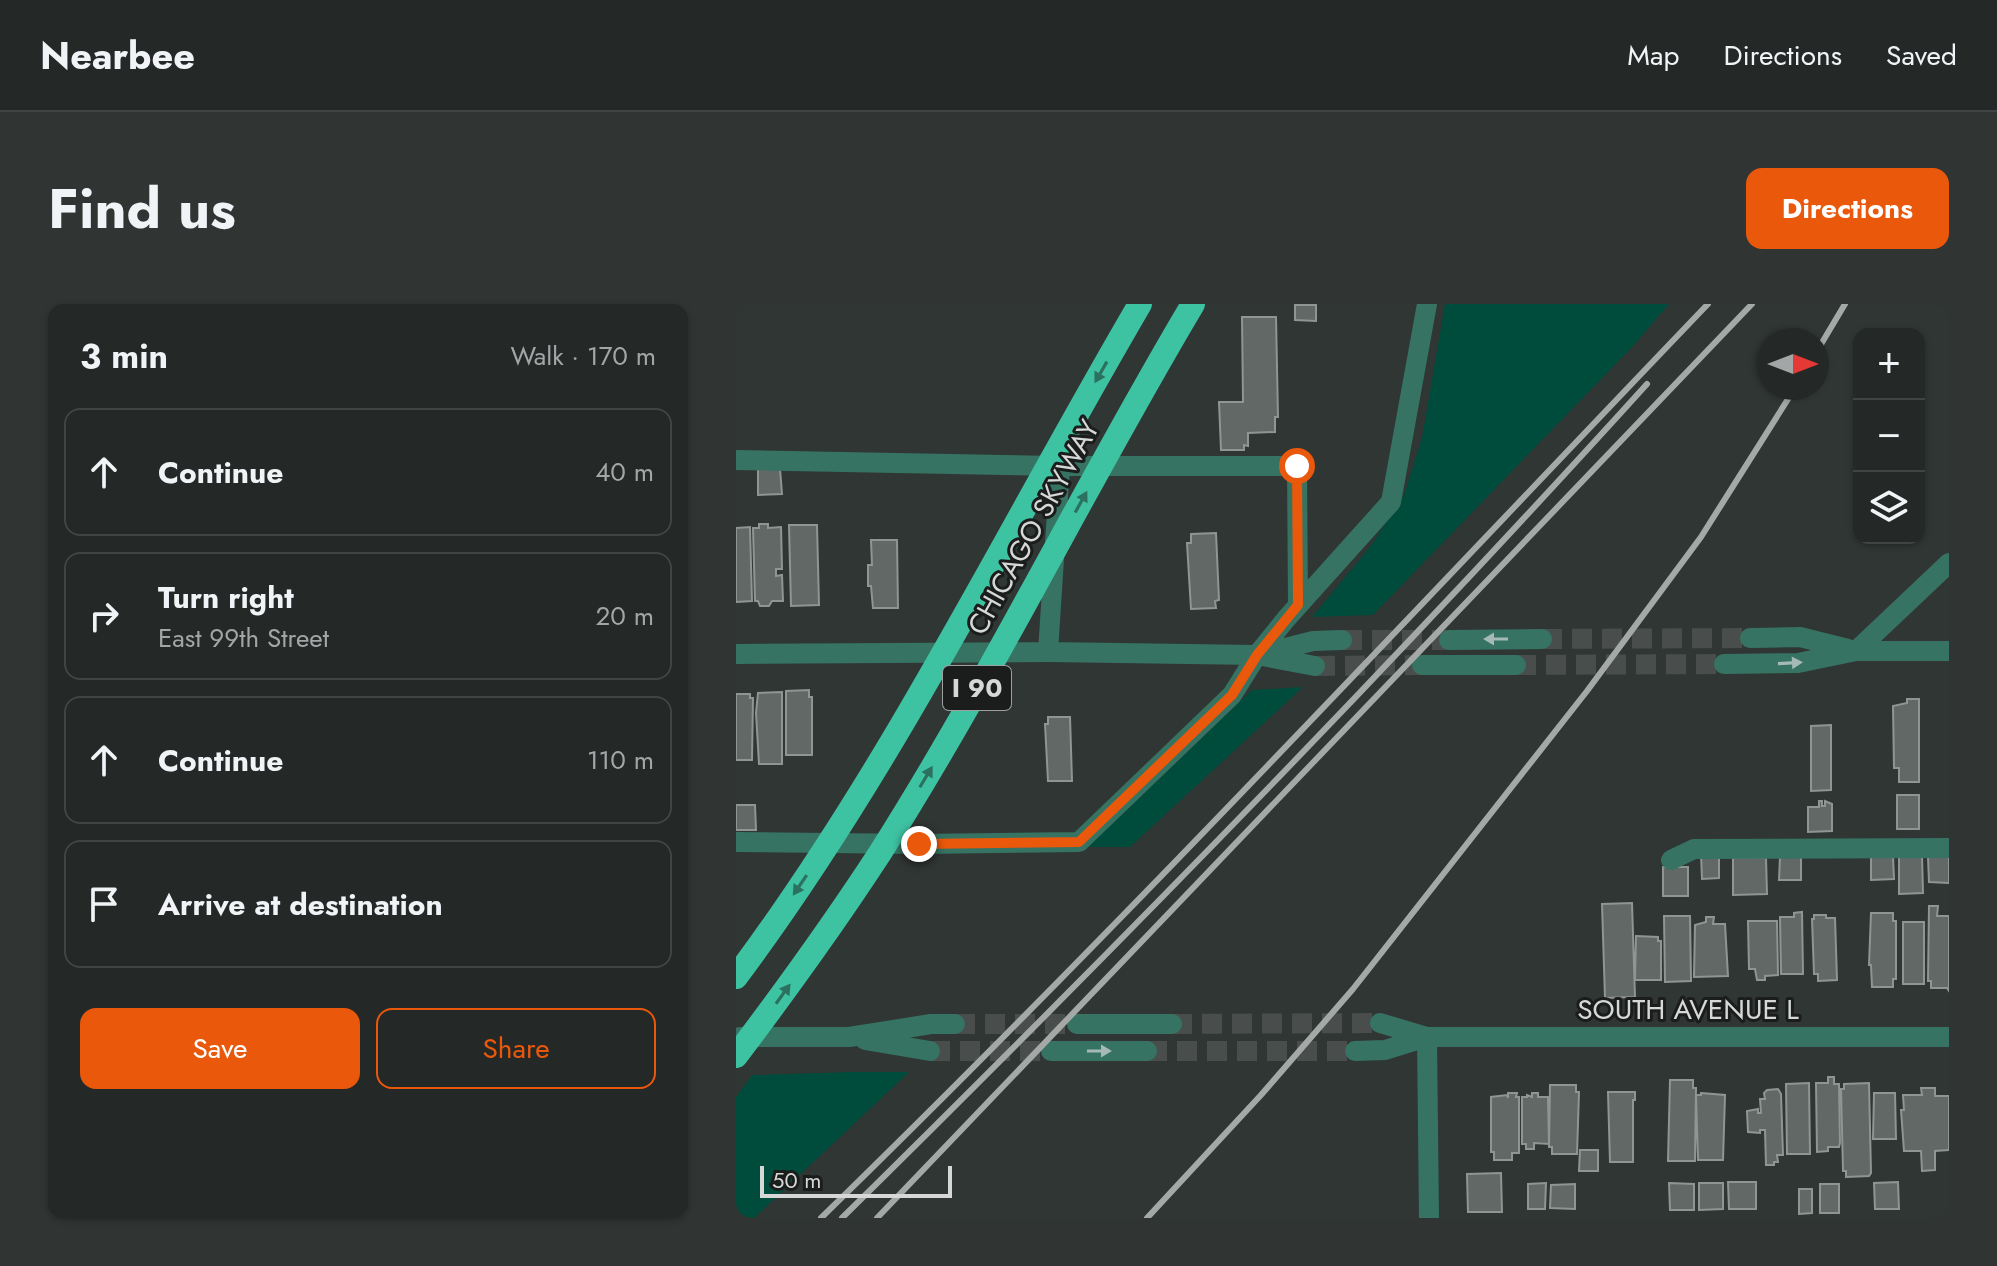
<!DOCTYPE html>
<meta charset="utf-8">
<style>
body{margin:0;font-family:Jost,sans-serif;background:#303433;color:#f1f3f6}
.controls{position:absolute;right:24px;top:24px;display:grid;overflow:hidden;border-radius:16px;box-shadow:0 2px 6px #0004}
.controls button{width:72px;height:72px;display:grid;place-items:center;padding:0;border:0;border-bottom:2px solid #414444;background:#242827;color:#f1f3f6;font:40px sans-serif}
.compass{position:absolute;left:1021px;top:24px;width:72px;height:72px;border-radius:50%;background:#242827;box-shadow:0 2px 6px #0004;rotate:90deg}
.scale{position:absolute;left:24px;bottom:20px;width:192px;box-sizing:border-box;padding-left:8px;border:4px solid #d5d8d7;border-top:0;font-size:22px;line-height:28px;white-space:nowrap;color:#d5d8d7;-webkit-text-stroke:6px #1a1d1c;paint-order:stroke}
.stop{position:absolute;width:24px;height:24px;margin:-18px;border:6px solid #ea580c;border-radius:50%;background:#fff}
.stop.end{background:#ea580c;border-color:#fff;box-shadow:0 2px 8px #0008}
.list{margin:0;padding:0;list-style:none}
h2{display:flex;justify-content:space-between;align-items:center;height:104px;margin:0;padding:0 32px;font-size:34px}
h2 small{font-size:26px;font-weight:400;color:#a3a6a7}
.list li{display:grid;grid-template-columns:52px 1fr auto;gap:24px;align-items:center;box-sizing:border-box;height:128px;margin:0 16px 16px;padding:0 16px;border:2px solid #414444;border-radius:16px}
.list b{display:block;font-size:30px;white-space:nowrap}
.list p{margin:0;font-size:26px;white-space:nowrap;color:#a3a6a7}
.list em{font-size:26px;font-style:normal;color:#a3a6a7}
.actions{display:flex;gap:16px;padding:24px 32px}
.actions a{flex:1;padding:18px 0;border:2px solid #ea580c;border-radius:16px;text-align:center;font-size:28px;color:#ea580c}
.actions .main{background:#ea580c;color:#fff}
.icon{flex:none;width:44px;height:44px;fill:none;stroke:currentColor;stroke-width:2;stroke-linecap:round;stroke-linejoin:round}
.map{position:relative;flex:none;width:1213px;height:914px;overflow:hidden;border-radius:16px}
header{display:flex;align-items:center;gap:48px;box-sizing:border-box;height:112px;padding:0 40px;background:#242827;border-bottom:2px solid #414444}
header strong{font-size:38px}
nav{display:flex;gap:44px;margin-inline-start:auto;font-size:28px}
.intro{display:flex;align-items:center;justify-content:space-between;box-sizing:border-box;height:192px;padding:0 48px}
h1{margin:0;font-size:56px}
.button{padding:20px 36px;border-radius:16px;background:#ea580c;color:#fff;font-size:28px;font-weight:700}
main{display:flex;gap:48px;padding:0 48px}
aside{flex:1;background:#242827;border-radius:16px;box-shadow:0 2px 6px #0004}
.map>svg:first-child{display:block}
.green{fill:#004c3c}
.building{fill:#626866;stroke:#8e9593;stroke-width:2}
.lines{fill:none;stroke-linecap:round;stroke-linejoin:round}
.minor-tunnel{stroke:#494e4c;stroke-width:20;stroke-dasharray:20 10;stroke-linecap:butt}
.minor{stroke:#367362;stroke-width:20}
.rail{stroke:#a4a8a6;stroke-width:6}
.highway-bridge{stroke:#3ec3a2;stroke-width:24}
.oneway{fill:#2c705f}
.oneway2{fill:#a5bab4}
.route{stroke:#ea580c;stroke-width:10}
.labels{text-anchor:middle;stroke-width:6;stroke-linejoin:round;paint-order:stroke}
.shield{fill:#1a1d1c;stroke:#9da09f;stroke-width:2}
.shield-label{font-size:26px;font-weight:bold;fill:#d5d8d7}
.street-label{font-size:28px;fill:#d5d8d7;stroke:#1a1d1c}
</style>
<header>
<strong>Nearbee</strong>
<nav><a>Map</a><a>Directions</a><a>Saved</a></nav>
</header>
<div class="intro"><h1>Find us</h1><a class="button">Directions</a></div>
<main>
<aside>
<h2>3 min<small>Walk · 170 m</small></h2>
<ul class="list">
<li><svg class="icon" aria-label="ahead" viewBox="0 0 24 24"><path d="M12 20V5M6 11l6-6 6 6"/></svg><div><b>Continue</b></div><em>40 m</em></li>
<li><svg class="icon" aria-label="right" viewBox="0 0 24 24"><path d="M7 20v-9h11M14 6l5 5-5 5"/></svg><div><b>Turn right</b><p>East 99th Street</p></div><em>20 m</em></li>
<li><svg class="icon" aria-label="ahead" viewBox="0 0 24 24"><path d="M12 20V5M6 11l6-6 6 6"/></svg><div><b>Continue</b></div><em>110 m</em></li>
<li><svg class="icon" aria-label="arrive" viewBox="0 0 24 24"><path d="M6 21V4h12l-3 4 3 4H6"/></svg><div><b>Arrive at destination</b></div></li>
</ul>
<div class="actions"><a class="main">Save</a><a>Share</a></div>
</aside>
<div class="map">
<svg width="1213" height="914" viewBox="0 0 1213 914">
<rect width="100%" height="100%" fill="#303634"/>
<path class="green" d="M 709,0 L 933,0 L 896,43 L 637,311 L 576,313 L 634,243 L 668,191 L 686,134 Z
M 567,383 L 394,543 L 352,543 L 516,386 Z
M 115,768 L 173,768 L 18,914 L 0,914 L 0,793 L 16,771 Z"/>
<path class="building" d="M 559,1 L 580,1 L 580,17 L 559,16 Z
M 506,13 L 540,13 L 542,113 L 539,113 L 539,128 L 512,129 L 512,142 L 508,141 L 508,146 L 485,146 L 483,98 L 507,98 Z
M 22,165 L 44,165 L 46,190 L 22,191 Z
M 23,220 L 32,220 L 32,224 L 45,223 L 46,265 L 40,265 L 40,272 L 46,271 L 47,297 L 36,297 L 33,302 L 24,302 L 22,297 L 19,297 L 17,224 L 23,224 Z
M 53,221 L 81,221 L 83,301 L 55,302 Z
M 14,223 L 16,297 L 0,298 L 0,224 Z
M 480,229 L 483,296 L 479,297 L 480,304 L 455,305 L 451,239 L 455,239 L 455,230 Z
M 135,236 L 161,236 L 162,304 L 137,304 L 135,282 L 132,282 L 132,261 L 136,261 Z
M 73,386 L 73,393 L 76,393 L 76,451 L 50,451 L 50,387 Z
M 46,388 L 46,460 L 23,460 L 20,409 L 22,389 Z
M 0,390 L 14,390 L 14,394 L 17,394 L 16,456 L 0,456 Z
M 1171,395 L 1183,395 L 1183,478 L 1163,478 L 1163,464 L 1158,464 L 1157,402 L 1171,399 Z
M 312,413 L 334,413 L 336,477 L 312,477 L 309,420 L 312,420 Z
M 1095,421 L 1095,486 L 1075,487 L 1075,422 Z
M 1161,491 L 1183,491 L 1183,525 L 1161,525 Z
M 1083,497 L 1086,497 L 1086,502 L 1089,502 L 1089,497 L 1096,500 L 1096,527 L 1072,528 L 1072,503 L 1083,503 Z
M 0,501 L 19,501 L 20,526 L 0,526 Z
M 965,550 L 983,550 L 983,574 L 966,575 Z
M 1135,552 L 1157,552 L 1158,575 L 1135,576 Z
M 1186,552 L 1187,589 L 1163,590 L 1163,553 Z
M 1213,552 L 1213,579 L 1193,578 L 1192,553 Z
M 1044,553 L 1065,553 L 1065,576 L 1043,576 Z
M 997,554 L 1030,554 L 1031,590 L 997,591 Z
M 927,563 L 952,563 L 952,592 L 927,592 Z
M 896,599 L 899,693 L 869,694 L 866,600 Z
M 1193,602 L 1202,602 L 1201,612 L 1213,612 L 1213,687 L 1211,684 L 1195,684 L 1195,677 L 1192,677 Z
M 1066,608 L 1067,670 L 1045,670 L 1044,613 L 1058,613 L 1058,609 Z
M 1135,609 L 1157,609 L 1157,617 L 1160,617 L 1160,675 L 1157,675 L 1157,683 L 1136,683 L 1135,661 L 1133,661 Z
M 1078,611 L 1090,611 L 1090,614 L 1099,614 L 1101,676 L 1082,677 L 1082,670 L 1078,670 L 1076,615 L 1078,615 Z
M 928,612 L 954,612 L 955,677 L 929,678 Z
M 970,613 L 978,613 L 977,620 L 989,620 L 992,672 L 958,673 L 959,621 L 970,618 Z
M 1012,617 L 1041,617 L 1042,671 L 1029,672 L 1029,676 L 1021,676 L 1019,665 L 1013,665 Z
M 1167,618 L 1188,618 L 1188,680 L 1167,680 Z
M 900,632 L 922,633 L 922,637 L 925,637 L 925,676 L 899,676 Z
M 1092,773 L 1098,773 L 1098,780 L 1103,780 L 1104,839 L 1103,843 L 1092,843 L 1092,847 L 1081,848 L 1080,779 L 1092,779 Z
M 934,776 L 957,776 L 957,784 L 960,784 L 959,857 L 932,857 Z
M 1073,779 L 1074,850 L 1051,850 L 1050,780 Z
M 1133,779 L 1135,869 L 1133,872 L 1110,873 L 1110,867 L 1107,867 L 1105,785 L 1108,785 L 1108,780 Z
M 814,781 L 840,781 L 840,788 L 843,788 L 841,850 L 816,850 L 816,843 L 813,843 Z
M 1185,784 L 1199,784 L 1199,792 L 1213,792 L 1213,846 L 1199,847 L 1199,866 L 1186,867 L 1185,847 L 1168,847 L 1165,806 L 1168,806 L 1167,791 L 1186,791 Z
M 1042,785 L 1045,790 L 1047,851 L 1041,851 L 1042,858 L 1038,858 L 1038,861 L 1030,861 L 1029,826 L 1024,826 L 1024,829 L 1012,828 L 1011,807 L 1022,805 L 1022,809 L 1025,809 L 1024,795 L 1029,795 L 1028,789 L 1031,786 Z
M 872,788 L 899,788 L 899,796 L 897,796 L 897,858 L 874,858 Z
M 772,789 L 781,789 L 780,793 L 783,793 L 783,849 L 776,849 L 776,856 L 758,856 L 758,848 L 755,848 L 755,793 L 771,791 L 772,794 Z
M 796,789 L 802,789 L 802,793 L 812,793 L 813,840 L 798,839 L 798,845 L 790,845 L 790,840 L 786,840 L 786,793 L 791,793 L 791,791 L 796,793 Z
M 965,789 L 989,791 L 987,856 L 962,856 L 960,791 L 965,791 Z
M 1138,789 L 1159,789 L 1160,835 L 1137,835 Z
M 844,846 L 862,846 L 862,867 L 843,867 Z
M 765,869 L 766,908 L 732,908 L 731,870 Z
M 992,878 L 1020,878 L 1020,905 L 993,905 Z
M 1162,878 L 1163,905 L 1139,905 L 1138,879 Z
M 810,879 L 809,905 L 792,905 L 792,880 Z
M 933,879 L 958,880 L 958,906 L 934,906 Z
M 963,879 L 987,879 L 987,905 L 963,906 Z
M 839,880 L 839,905 L 814,904 L 815,881 Z
M 1084,880 L 1103,880 L 1103,909 L 1084,909 Z
M 1063,885 L 1076,885 L 1076,909 L 1063,910 Z"/>
<g class="lines">
<path class="minor-tunnel" d="M 806,335 L 1014,334
M 606,336 L 713,336
M 780,361 L 988,360
M 579,362 L 686,361
M 219,720 L 341,720
M 436,720 L 644,719
M 194,747 L 315,747
M 411,747 L 619,747"/>
<path class="minor" d="M 0,156 L 324,162 L 561,162 L 562,301
M 1014,334 L 1064,333 L 1112,345
M 713,336 L 806,335
M 1120,347 L 1213,259
M 312,348 L 324,162
M 529,349 L 577,337 L 606,336
M 0,350 L 312,348 L 521,351 L 579,362
M 988,360 L 1062,359 L 1120,347 L 1213,347
M 686,361 L 780,361
M 0,538 L 183,540 L 343,538 L 496,391 L 521,351 L 550,315 L 655,198 L 691,0
M 935,556 L 958,545 L 1213,544
M 644,719 L 691,733 L 1213,733
M 341,720 L 436,720
M 4,733 L 113,733 L 195,720 L 219,720
M 691,733 L 693,914
M 129,736 L 194,747
M 315,747 L 411,747
M 619,747 L 649,746 L 691,733"/>
<path class="rail" d="M 1081,47 L 1109,0
M 85,914 C 389,618 678,307 972,0
M 106,914 C 381,643 652,366 911,80
M 141,914 L 1016,0
M 411,914 L 525,791 L 617,685 L 851,387 L 965,233 L 1059,84"/>
<path class="highway-bridge" d="M 0,673 C 157,463 272,225 404,0
M 0,752 C 50,686 99,618 144,549 C 257,371 349,181 457,0"/>
</g>
<defs><path id="oneway-solid" d="M-6-.8H1V-3.2L6.5 0L1 3.2V.8H-6Z" transform="scale(2)"/></defs>
<g class="oneway">
<use href="#oneway-solid" transform="translate(365 68) rotate(120)"/>
<use href="#oneway-solid" transform="translate(345 198) rotate(-61)"/>
<use href="#oneway-solid" transform="translate(190 473) rotate(-59)"/>
<use href="#oneway-solid" transform="translate(64 581) rotate(124)"/>
<use href="#oneway-solid" transform="translate(47 690) rotate(-54)"/>
</g>
<g class="oneway2">
<use href="#oneway-solid" transform="translate(760 335) rotate(180)"/>
<use href="#oneway-solid" transform="translate(1054 359) rotate(-3)"/>
<use href="#oneway-solid" transform="translate(363 747)"/>
</g>
<g class="lines">
<path class="route" d="M 183,540 L 343,538 L 496,391 L 521,351 L 562,301 L 561,162"/>
</g>
<g class="labels">
<rect class="shield" x="207" y="362" width="68" height="44" rx="6"/>
<g class="shield-label">
<text x="241" y="393">I 90</text>
</g>
<g class="street-label">
<text transform="translate(297 223) rotate(-61)" y="10">CHICAGO SKYWAY</text>
<text x="952" y="715">SOUTH AVENUE L</text>
</g>
</g>
</svg>
<div class="controls">
<button>+</button>
<button>−</button>
<button><svg class="icon" aria-label="layers" viewBox="0 0 24 24"><path d="M12 4l9 5-9 5-9-5zM3 14l9 5 9-5"/></svg></button>
</div>
<svg class="compass" viewBox="-18 -18 36 36"><path d="M0-13l5 13h-10z" fill="#e53935"/><path d="M0 13l5-13h-10z" fill="#a3a6a7"/></svg>
<div class="scale">50 m</div>
<div class="stop" style="left:561px;top:162px"></div>
<div class="stop end" style="left:183px;top:540px"></div>
</div>
</main>
